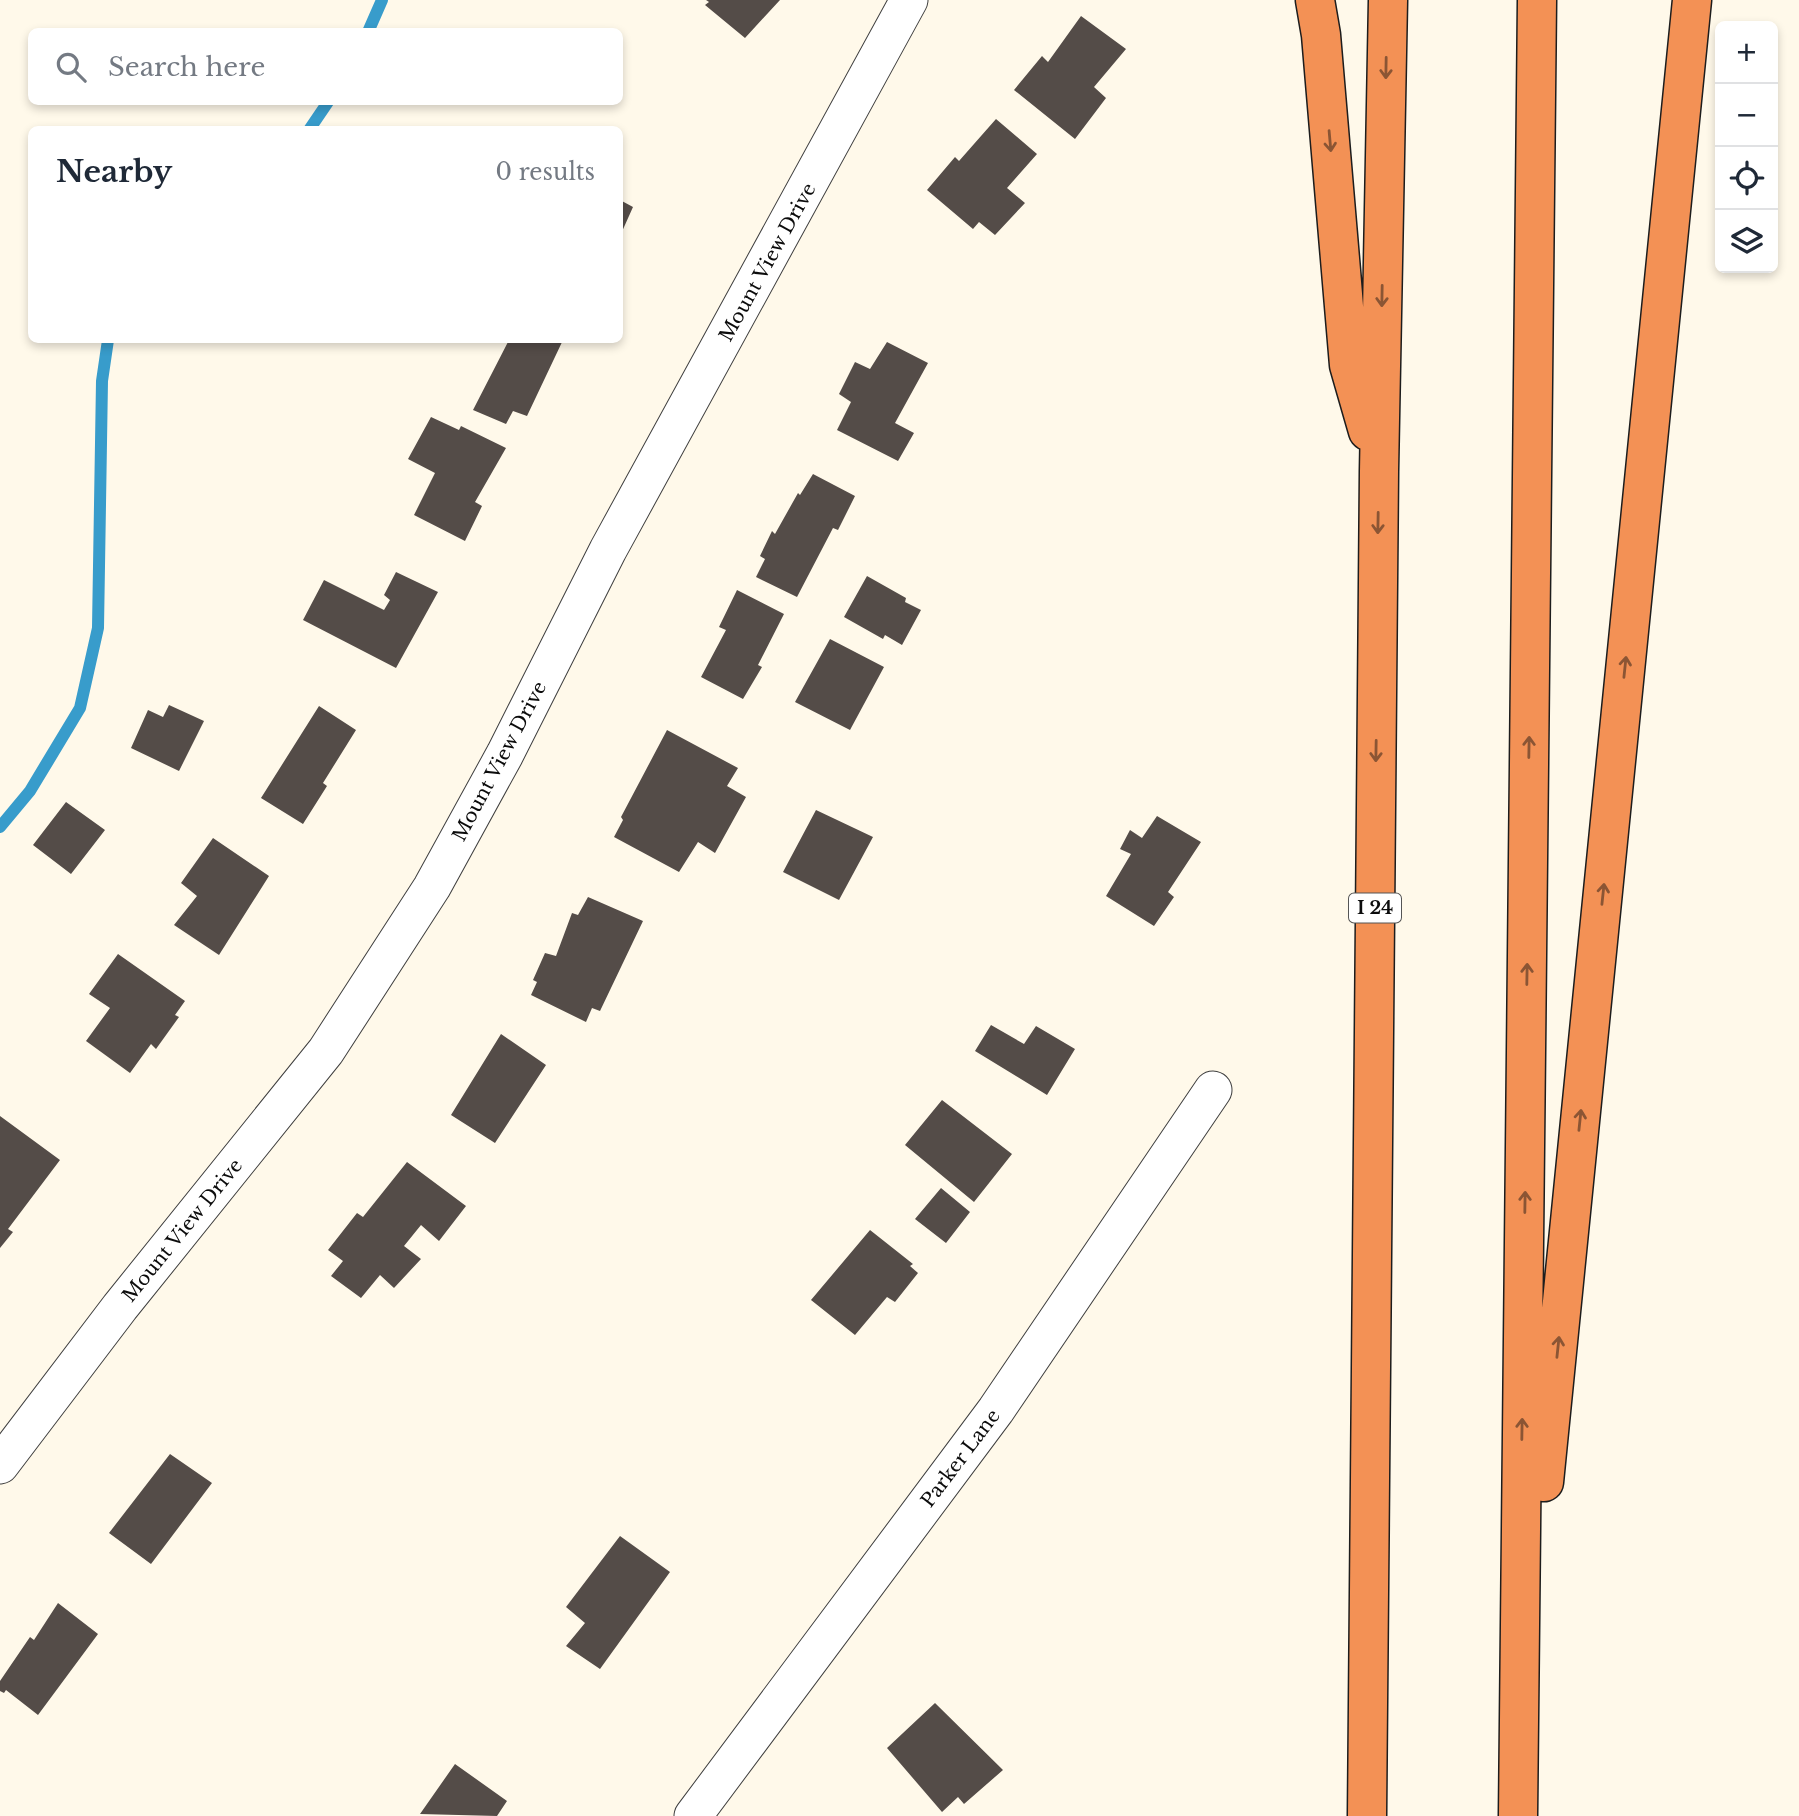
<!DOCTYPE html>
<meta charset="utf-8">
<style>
body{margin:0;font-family:"Libre Baskerville",serif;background:#f2f2f3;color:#1f2937}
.controls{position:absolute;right:21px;top:21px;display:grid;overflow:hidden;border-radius:10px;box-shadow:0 4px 10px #0003}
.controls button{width:63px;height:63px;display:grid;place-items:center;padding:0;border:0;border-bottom:2px solid #e0e1e3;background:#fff;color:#1f2937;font:35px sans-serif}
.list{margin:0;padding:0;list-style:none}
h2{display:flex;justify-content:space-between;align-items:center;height:91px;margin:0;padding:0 28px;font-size:30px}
h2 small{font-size:23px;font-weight:400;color:#747a83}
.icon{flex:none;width:38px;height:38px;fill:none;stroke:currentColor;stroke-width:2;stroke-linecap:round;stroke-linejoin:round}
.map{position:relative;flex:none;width:1799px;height:1816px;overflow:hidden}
.search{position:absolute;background:#fff;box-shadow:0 4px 10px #0003;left:28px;top:28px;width:595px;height:77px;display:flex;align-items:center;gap:18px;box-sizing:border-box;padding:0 24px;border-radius:10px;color:#747a83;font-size:26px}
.panel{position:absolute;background:#fff;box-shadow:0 4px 10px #0003;left:28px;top:126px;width:595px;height:217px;border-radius:10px}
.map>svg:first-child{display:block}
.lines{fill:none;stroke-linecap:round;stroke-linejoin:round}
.stream{stroke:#389ccb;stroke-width:12}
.building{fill:#544c48}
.minor-casing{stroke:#3f3f3f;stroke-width:39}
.motorway-casing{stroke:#1d1d1d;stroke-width:41}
.minor{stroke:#fff;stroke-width:37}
.motorway{stroke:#f39155;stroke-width:38}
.oneway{stroke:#8b5534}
.labels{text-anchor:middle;stroke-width:7;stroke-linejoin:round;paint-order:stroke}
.shield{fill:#fff;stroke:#555;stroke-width:2}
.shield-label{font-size:18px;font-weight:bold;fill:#0c0c0c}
.street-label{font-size:19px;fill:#0c0c0c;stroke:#fff}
</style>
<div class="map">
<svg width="1799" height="1816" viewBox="0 0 1799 1816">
<rect width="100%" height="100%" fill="#fff9ea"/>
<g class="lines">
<path class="stream" d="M 368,32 L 382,0
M 309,130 L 328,102
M 0,827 L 30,791 L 80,708 L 98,628 L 102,381 L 108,340"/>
</g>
<path class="building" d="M 706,0 L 780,0 L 745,38 L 705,5 L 709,2 Z
M 1081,16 L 1126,49 L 1094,87 L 1106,98 L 1075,139 L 1014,90 L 1042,56 L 1048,62 Z
M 996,119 L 1037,154 L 1007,188 L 1025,203 L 995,235 L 979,222 L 973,229 L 927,190 L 955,157 L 959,161 Z
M 620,200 L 633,207 L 620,236 Z
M 509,340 L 563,340 L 527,416 L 513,411 L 506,424 L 473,410 Z
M 887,342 L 928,363 L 895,423 L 914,433 L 898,461 L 837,430 L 851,402 L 839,394 L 855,362 L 870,369 Z
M 431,417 L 459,430 L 461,426 L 506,448 L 475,502 L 482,506 L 465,541 L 414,515 L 435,473 L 408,459 Z
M 813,474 L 855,496 L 838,530 L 833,528 L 797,597 L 756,577 L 765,559 L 760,556 L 772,531 L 775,534 L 798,493 L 800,495 Z
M 396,572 L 438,592 L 396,668 L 303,620 L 324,580 L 384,610 L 390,600 L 384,595 Z
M 867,576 L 906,598 L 905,602 L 921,610 L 902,645 L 885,635 L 883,639 L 844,617 Z
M 737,590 L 784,614 L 758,665 L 762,667 L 743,699 L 701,677 L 726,630 L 719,627 Z
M 830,639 L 884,667 L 850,730 L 795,702 Z
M 169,705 L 204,721 L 179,771 L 131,748 L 148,710 L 163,717 Z
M 319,706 L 356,730 L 323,783 L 327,786 L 303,824 L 261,798 Z
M 667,730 L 738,768 L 727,786 L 746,797 L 715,853 L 698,842 L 679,872 L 614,837 L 623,820 L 621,817 Z
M 66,802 L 105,830 L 71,874 L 33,845 Z
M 816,810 L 873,837 L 839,900 L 783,872 Z
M 1157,816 L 1201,842 L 1168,892 L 1174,897 L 1154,926 L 1106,896 L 1131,854 L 1120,849 L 1130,830 L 1142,838 Z
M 213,838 L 269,876 L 219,955 L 174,925 L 197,896 L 181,883 Z
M 588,897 L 643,921 L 600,1011 L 592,1008 L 586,1022 L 531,995 L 537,982 L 533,980 L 545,953 L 556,956 L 572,913 L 578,915 Z
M 118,954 L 185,1001 L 175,1015 L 179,1017 L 156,1049 L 151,1044 L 130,1073 L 86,1041 L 110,1008 L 89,994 Z
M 991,1025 L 1024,1044 L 1036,1026 L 1075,1049 L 1047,1095 L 975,1051 Z
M 501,1034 L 546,1065 L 495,1143 L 451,1115 Z
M 942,1100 L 1012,1154 L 974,1202 L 905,1145 Z
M 0,1116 L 60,1160 L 8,1229 L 13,1232 L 0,1248 Z
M 407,1162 L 466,1206 L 439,1241 L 421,1225 L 404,1246 L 421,1259 L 394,1288 L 380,1275 L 361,1298 L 331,1276 L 343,1261 L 328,1250 L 357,1213 L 363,1217 Z
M 941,1188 L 970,1212 L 946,1243 L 915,1219 Z
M 870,1230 L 913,1264 L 910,1266 L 918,1273 L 895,1302 L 887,1297 L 855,1335 L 811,1300 Z
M 170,1454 L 212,1483 L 151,1564 L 109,1533 Z
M 620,1536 L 670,1572 L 600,1669 L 566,1646 L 585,1623 L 566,1607 Z
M 58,1603 L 98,1634 L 38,1715 L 6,1690 L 4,1693 L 0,1691 L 0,1681 L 30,1637 L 34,1640 Z
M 935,1703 L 1003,1770 L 964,1804 L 958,1797 L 942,1812 L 887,1748 Z
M 455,1764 L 507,1801 L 497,1816 L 420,1814 Z"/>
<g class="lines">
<g class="minor-casing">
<path id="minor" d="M 0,1465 L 120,1307 L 326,1051 L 432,887 L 505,754 L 608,550 L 909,0
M 693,1816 L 996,1410 L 1213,1090"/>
</g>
<g class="motorway-casing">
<path id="motorway" d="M 1315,0 L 1321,35 L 1349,365 L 1368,431
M 1544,1482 L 1692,0
M 1367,1816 L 1379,471 L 1388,0
M 1518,1816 L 1537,0"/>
</g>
<use href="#minor" class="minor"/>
<use href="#motorway" class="motorway"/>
</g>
<defs><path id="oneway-shaft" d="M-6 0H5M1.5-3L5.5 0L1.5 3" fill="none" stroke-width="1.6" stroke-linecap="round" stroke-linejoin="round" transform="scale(1.75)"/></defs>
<g class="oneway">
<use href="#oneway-shaft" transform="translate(1386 68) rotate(91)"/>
<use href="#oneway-shaft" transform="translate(1330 141) rotate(85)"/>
<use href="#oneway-shaft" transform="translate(1382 296) rotate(91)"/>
<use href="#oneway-shaft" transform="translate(1378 523) rotate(91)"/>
<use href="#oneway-shaft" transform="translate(1625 667) rotate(-84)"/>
<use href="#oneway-shaft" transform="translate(1529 747) rotate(-89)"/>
<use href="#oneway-shaft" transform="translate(1376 751) rotate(91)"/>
<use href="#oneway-shaft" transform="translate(1603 894) rotate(-84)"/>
<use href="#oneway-shaft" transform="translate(1527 974) rotate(-89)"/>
<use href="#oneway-shaft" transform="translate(1580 1120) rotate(-84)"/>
<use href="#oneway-shaft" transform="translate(1525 1202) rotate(-89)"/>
<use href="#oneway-shaft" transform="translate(1558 1347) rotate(-84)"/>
<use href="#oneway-shaft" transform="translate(1522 1429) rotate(-89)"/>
</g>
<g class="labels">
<rect class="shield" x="1349" y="893.5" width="52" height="29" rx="5"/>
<g class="shield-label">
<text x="1375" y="914">I 24</text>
</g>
<g class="street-label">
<text transform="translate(767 262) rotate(-61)" y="7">Mount View Drive</text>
<text transform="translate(499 761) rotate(-62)" y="7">Mount View Drive</text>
<text transform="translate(182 1230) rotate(-51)" y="7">Mount View Drive</text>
<text transform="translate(960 1458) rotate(-53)" y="7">Parker Lane</text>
</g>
</g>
</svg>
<div class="controls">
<button>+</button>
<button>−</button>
<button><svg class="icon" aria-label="locate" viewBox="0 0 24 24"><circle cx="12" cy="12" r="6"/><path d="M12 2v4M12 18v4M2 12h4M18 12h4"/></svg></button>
<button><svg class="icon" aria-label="layers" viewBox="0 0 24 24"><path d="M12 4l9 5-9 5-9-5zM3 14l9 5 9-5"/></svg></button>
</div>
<div class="search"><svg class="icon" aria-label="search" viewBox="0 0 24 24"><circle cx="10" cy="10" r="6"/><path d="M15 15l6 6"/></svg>Search here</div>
<section class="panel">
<h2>Nearby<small>0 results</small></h2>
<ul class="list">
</ul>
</section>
</div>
